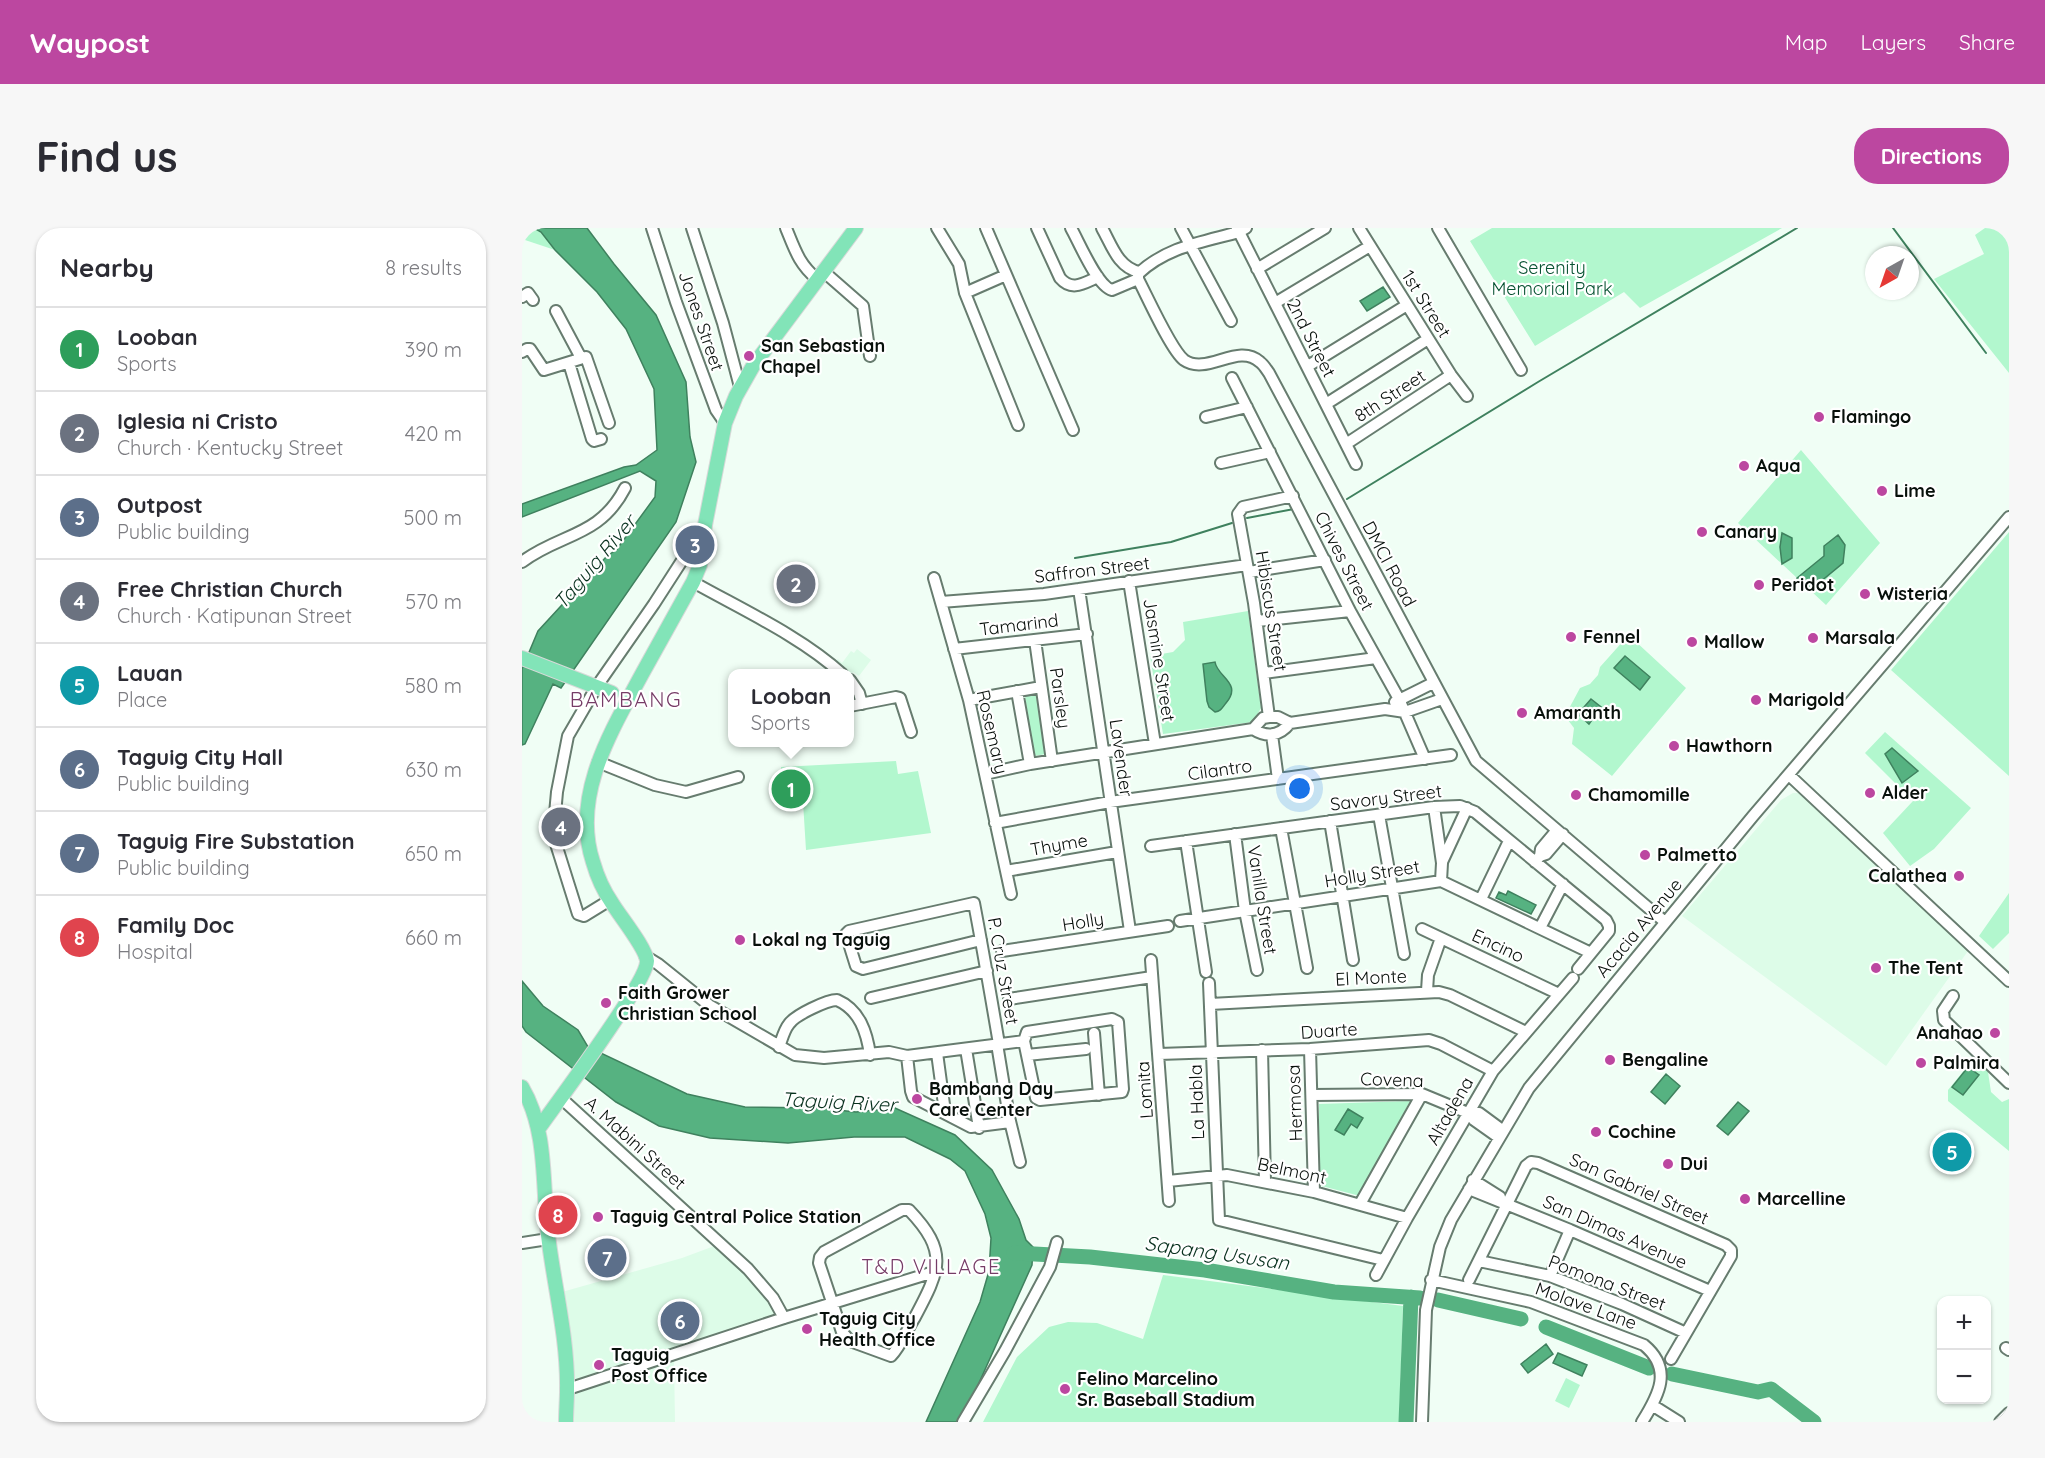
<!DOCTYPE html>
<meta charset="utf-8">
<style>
body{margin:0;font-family:Quicksand,sans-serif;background:#f7f7f7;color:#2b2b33}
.controls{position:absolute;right:18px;bottom:18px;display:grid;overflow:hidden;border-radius:12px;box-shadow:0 2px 4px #0004}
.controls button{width:54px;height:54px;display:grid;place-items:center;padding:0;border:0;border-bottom:2px solid #e1e1e2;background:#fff;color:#2b2b33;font:30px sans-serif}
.compass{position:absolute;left:1343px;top:18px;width:54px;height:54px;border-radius:50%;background:#fff;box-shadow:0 2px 4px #0004;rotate:220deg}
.you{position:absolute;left:778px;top:561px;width:21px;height:21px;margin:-15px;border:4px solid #fff;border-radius:50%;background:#1a73e8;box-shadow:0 0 0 9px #1a73e833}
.badge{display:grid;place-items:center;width:39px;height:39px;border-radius:50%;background:#bc47a0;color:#fff;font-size:20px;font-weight:700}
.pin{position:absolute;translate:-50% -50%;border:3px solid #fff;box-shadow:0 2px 6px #0006}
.popup{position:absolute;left:206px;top:441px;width:126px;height:78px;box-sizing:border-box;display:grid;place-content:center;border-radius:12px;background:#fff;filter:drop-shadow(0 2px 4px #0005);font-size:20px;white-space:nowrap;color:#7c7c81}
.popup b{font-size:22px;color:#2b2b33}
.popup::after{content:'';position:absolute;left:50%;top:100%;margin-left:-12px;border:12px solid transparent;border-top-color:#fff}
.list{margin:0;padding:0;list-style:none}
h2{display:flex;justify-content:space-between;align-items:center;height:78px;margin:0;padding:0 24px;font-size:26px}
h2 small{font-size:20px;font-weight:400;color:#7c7c81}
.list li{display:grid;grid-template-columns:39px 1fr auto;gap:18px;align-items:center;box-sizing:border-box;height:84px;padding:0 24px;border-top:2px solid #e1e1e2}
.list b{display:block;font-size:22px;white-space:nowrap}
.list p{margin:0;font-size:20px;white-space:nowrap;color:#7c7c81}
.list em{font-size:20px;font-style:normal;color:#7c7c81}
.map{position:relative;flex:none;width:1487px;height:1194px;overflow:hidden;border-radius:24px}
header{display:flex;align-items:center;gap:36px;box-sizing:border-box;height:84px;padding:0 30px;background:#bc47a0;color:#fff}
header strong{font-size:28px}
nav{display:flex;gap:33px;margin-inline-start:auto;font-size:21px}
.intro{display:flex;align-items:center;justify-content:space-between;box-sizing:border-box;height:144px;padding:0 36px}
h1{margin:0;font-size:42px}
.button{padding:15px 27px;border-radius:24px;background:#bc47a0;color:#fff;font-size:21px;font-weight:700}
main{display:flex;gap:36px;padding:0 36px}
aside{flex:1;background:#fff;border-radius:24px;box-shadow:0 2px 4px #0004}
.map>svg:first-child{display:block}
.built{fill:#ddfce8}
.green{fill:#b2f7ce}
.water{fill:#56b281;stroke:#3f815e;stroke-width:1.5}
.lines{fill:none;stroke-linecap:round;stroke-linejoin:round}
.stream{stroke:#3f815e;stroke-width:2}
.river{stroke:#56b281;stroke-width:15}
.minor-casing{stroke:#677c6f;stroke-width:14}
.major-casing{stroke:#d7d9d8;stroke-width:16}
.minor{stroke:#fff;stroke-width:10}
.major{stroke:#82e4b8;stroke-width:14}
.poi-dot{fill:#bc47a0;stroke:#fff;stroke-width:2}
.labels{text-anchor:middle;stroke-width:4.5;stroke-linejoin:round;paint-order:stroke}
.park-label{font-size:18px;fill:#075232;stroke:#fff}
.street-label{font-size:18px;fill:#08100b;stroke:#fff}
.poi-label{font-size:18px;font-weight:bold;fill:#08100b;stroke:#fff;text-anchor:start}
.water-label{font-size:20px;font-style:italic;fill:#08311e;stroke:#fff}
.neighbourhood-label{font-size:20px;letter-spacing:1.5px;fill:#763c67;stroke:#fff}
.quarter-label{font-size:21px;letter-spacing:1.5px;fill:#763c67;stroke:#fff}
</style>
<header>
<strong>Waypost</strong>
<nav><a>Map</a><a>Layers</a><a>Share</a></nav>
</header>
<div class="intro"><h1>Find us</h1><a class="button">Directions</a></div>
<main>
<aside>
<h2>Nearby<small>8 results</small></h2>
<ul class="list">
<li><span class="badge" style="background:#2e9e5b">1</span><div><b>Looban</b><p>Sports</p></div><em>390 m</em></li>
<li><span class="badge" style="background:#6b7280">2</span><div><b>Iglesia ni Cristo</b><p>Church · Kentucky Street</p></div><em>420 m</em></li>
<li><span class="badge" style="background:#5c6f8a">3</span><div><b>Outpost</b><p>Public building</p></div><em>500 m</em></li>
<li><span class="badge" style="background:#6b7280">4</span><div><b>Free Christian Church</b><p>Church · Katipunan Street</p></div><em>570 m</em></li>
<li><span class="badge" style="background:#0f9aa8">5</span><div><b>Lauan</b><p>Place</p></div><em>580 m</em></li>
<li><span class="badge" style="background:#5c6f8a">6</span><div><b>Taguig City Hall</b><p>Public building</p></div><em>630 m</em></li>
<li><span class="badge" style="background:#5c6f8a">7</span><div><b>Taguig Fire Substation</b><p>Public building</p></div><em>650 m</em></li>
<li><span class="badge" style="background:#e0444e">8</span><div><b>Family Doc</b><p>Hospital</p></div><em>660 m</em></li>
</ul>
</aside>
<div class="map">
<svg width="1487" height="1194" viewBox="0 0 1487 1194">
<rect width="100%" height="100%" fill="#f0fef5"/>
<path class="built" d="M 335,421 L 349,432 L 337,448 L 331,444 L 328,448 L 328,446 L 322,445 L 311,436 L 316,431 L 320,435 L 329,423 L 332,425 Z
M 1271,565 L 1277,565 L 1283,568 L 1446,723 L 1364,838 L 1160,688 L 1259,572 Z
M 195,1017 L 245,1069 L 253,1088 L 50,1157 L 40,1064 L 160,1030 Z
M 152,1130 L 153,1194 L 49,1194 L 52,1169 L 55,1163 Z"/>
<path class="green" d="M 0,0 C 20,0 22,7 33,22 L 0,11 Z
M 970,0 L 1260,0 L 1118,80 L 1102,64 L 1013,118 L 948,13 Z
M 1463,0 L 1487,0 L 1487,145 L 1412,51 L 1462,26 L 1453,7 Z
M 1279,222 L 1358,315 L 1304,377 L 1216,295 Z
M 1487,304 L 1487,548 L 1369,442 Z
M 726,383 L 739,480 L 731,494 L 641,506 L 628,428 L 651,424 L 663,412 L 661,394 Z
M 1103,411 L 1112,412 L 1164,460 L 1090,548 L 1050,516 L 1052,500 L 1043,488 L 1058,460 L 1068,456 L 1076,447 L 1078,439 Z
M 514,466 L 524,526 L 512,528 L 503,468 Z
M 1363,504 L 1449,580 L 1412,621 L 1388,638 L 1361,605 L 1391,573 L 1343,525 Z
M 374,533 L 376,546 L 396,543 L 409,605 L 284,622 L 280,558 L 279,582 L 260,582 L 259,539 Z
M 1487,665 L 1487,705 L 1471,721 L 1457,708 Z
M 1453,829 L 1466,844 L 1469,864 L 1480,874 L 1487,871 L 1487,923 L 1426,873 L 1426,862 Z
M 888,873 L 838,968 L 796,957 L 797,876 Z
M 641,1047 L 881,1078 L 877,1194 L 461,1194 L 495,1129 L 527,1099 L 546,1094 L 575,1095 L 621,1111 Z
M 1044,1150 L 1058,1157 L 1047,1180 L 1033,1173 Z"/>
<path class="water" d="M 12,0 L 65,0 L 92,36 L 134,87 L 164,154 L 168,209 L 174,234 L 154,294 L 39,460 L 31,456 L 3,516 L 0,517 L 0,441 L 16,403 L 84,329 L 95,321 L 133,269 L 134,253 L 118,243 L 0,289 L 0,276 L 102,239 L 114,237 L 135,222 L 132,161 L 104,101 L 75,64 L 33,22 L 19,4 Z
M 861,59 L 868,69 L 845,83 L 838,73 Z
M 1260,305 L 1270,310 L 1270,330 L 1260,336 L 1258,319 Z
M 1316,307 L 1323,317 L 1321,335 L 1286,364 L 1275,350 L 1302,328 L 1302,318 Z
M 1103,428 L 1128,449 L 1118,462 L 1092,440 Z
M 693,434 C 695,449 721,455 704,475 C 700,480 699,483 693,484 L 687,479 L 685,473 L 681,436 Z
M 1069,471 L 1079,479 L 1067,496 L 1056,486 Z
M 1370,520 L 1396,543 L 1380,555 L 1363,526 Z
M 986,663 L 1014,677 L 1009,686 L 974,670 L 977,664 L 984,667 Z
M 0,753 L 21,778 L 56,802 L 66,819 L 165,866 L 223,879 L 296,880 L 334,884 L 373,880 L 433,907 L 470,942 L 497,991 L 504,1012 L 511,1019 L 510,1037 L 448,1175 L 437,1194 L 404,1194 L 458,1074 L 467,1043 L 469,1010 L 463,986 L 443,943 L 428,931 L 383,909 L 332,909 L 266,915 L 188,910 L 137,898 L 94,874 L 4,804 L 0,798 Z
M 1446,839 L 1457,847 L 1441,867 L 1430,859 Z
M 1144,846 L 1158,858 L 1143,876 L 1129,864 Z
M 1216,874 L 1227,883 L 1206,907 L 1195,898 Z
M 826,881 L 841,890 L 835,900 L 829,896 L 822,907 L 813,902 Z
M 1024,1116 L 1031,1126 L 1006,1145 L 999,1136 Z
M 1036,1125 L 1065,1137 L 1060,1148 L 1031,1135 Z"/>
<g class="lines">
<path class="stream" d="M 1371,0 L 1464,125
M 825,271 L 1016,154 L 1275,0
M 725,290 L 772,281
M 553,330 L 649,314 L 710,295"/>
<path class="river" d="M 492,1025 L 568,1029 L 683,1042 L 812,1064 L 898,1070
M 916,1072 L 999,1091
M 1024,1099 L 1127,1140
M 1150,1146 L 1236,1164 L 1249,1161 L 1292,1194
M 884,1194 L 889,1069"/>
<g class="minor-casing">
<path id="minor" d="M 130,0 L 154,74 L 194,182 L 203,195
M 170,0 L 201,95 L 218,159
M 264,0 C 273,22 277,36 295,51
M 415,0 L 437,36 L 443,65 L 496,197
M 464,0 L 551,202
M 515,0 L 538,50 C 550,64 562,55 576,49
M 549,0 C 557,14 575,58 590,62 L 616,51
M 580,0 C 590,18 596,39 617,44
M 659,0 L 709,93
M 715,0 L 834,236
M 724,0 L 717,4 C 681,14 644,19 616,46 L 616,51 C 625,68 649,122 662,132 C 685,148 716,114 738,134 C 742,137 744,141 747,145 L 954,533 L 1143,694
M 837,0 L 929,147 L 945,168
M 916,0 L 999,142
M 735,41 L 803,0
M 301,43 L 341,78 L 348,128
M 443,65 L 484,47
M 0,69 L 6,65 L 11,72
M 753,75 L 848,18
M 34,83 L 59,130
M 0,124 L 5,121 L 8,121 L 22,142 L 64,129 L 87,195
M 47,135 L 70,211 L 72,213 L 79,211
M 786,138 L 885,77
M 710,150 L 828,383 L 877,471 L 903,531
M 804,176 L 906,111
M 684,189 L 725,179
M 824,216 L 929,147
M 699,235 L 748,224
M 0,334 C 38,305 77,310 103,260
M 727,344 L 803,332
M 412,350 L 447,472 L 489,666
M 607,353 L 633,516
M 171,354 C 219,381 280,409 320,446
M 557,361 L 608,703
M 419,374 L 522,366 L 725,337
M 735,393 L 828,383
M 513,412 L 530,533
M 432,421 L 565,406
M 742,445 L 854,430
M 328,452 L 337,465 L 340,476
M 495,463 L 508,536
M 447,472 L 519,459
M 873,474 L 911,455
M 328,478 L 374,469 L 378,470 L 389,504
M 747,489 L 732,375 L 716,286 L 721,279 L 771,268
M 747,489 L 756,489 L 768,495 C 758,508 745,510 731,501 L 741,490 Z
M 768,495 L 863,481 L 883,484 L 920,471
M 750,507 L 756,551
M 76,534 L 133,557 L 164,564 L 216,549
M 463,546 L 508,536 L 731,501
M 1267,547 L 1487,753
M 912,579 L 920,635 L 919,653
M 857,587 L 882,726
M 808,593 L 831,732
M 473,595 L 588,574 L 929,527
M 759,600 L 785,740
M 713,606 L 723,683 L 735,742
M 664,613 L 684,744
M 629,618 L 912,579 L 938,578 L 953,584 L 1084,692 L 1087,698 L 1087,703 L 1056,741
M 1018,628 L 1024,626 L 1041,606
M 920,634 L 945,580
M 1013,634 L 1018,628 L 1019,621 L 1035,602
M 484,643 L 595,624
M 959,671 L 987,613
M 88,672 L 62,688 L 56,686 L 34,616 L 33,586 L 35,564 L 46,508 L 75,458 L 132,376 L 181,300
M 658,693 L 919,653 L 1069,725
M 1018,700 L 1041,656
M 900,701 L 1037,766
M 459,712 L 341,741 L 334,738 L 324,706 L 327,703 L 452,675 C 461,722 469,769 477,816
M 480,723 L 646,698
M 123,728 L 136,736 L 187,777 L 273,827 L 302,830 L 367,824 L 385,828 L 502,813
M 629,732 L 647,973
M 687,755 L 697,992 L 861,1032
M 905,763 L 906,747 L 919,710
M 1431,768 L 1421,783 L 1422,792 L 1487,855
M 349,770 L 465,743
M 487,771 L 630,749
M 688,776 L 917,764 L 928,767 L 1004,804
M 590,791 L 596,794 L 601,861 L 600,864 L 518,872 L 514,870 L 502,813 L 505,804 Z
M 572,805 L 577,867
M 475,816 L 487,889 L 498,934
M 257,819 C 260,811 262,802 267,796 C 273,787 305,772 315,772 C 338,782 345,805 348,827
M 444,821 L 457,900
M 788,821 L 792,964
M 740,822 L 743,953
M 415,825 L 423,884
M 637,826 L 788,821 L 907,812 L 919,816 L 971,843
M 505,827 L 564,821
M 385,828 L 389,863 L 391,869 L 449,899 L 488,894
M 790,867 L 900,866 L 946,885 L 957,885 L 980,902
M 39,870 L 226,1041 L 251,1070 L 262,1090
M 946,885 L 952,892 L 976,909
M 951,952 L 978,969
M 646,953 L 705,947 L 792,964 L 885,990
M 947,961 L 1048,1002 L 1188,1063
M 838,976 L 900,866
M 380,982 L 387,982 C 427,1024 418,1042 393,1089 C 385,1101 379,1118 369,1128 L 328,1113 L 320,1104 L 297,1035 L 298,1029 L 302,1024 Z
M 0,1015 L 26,1011
M 957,1033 L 1028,1048 L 1100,1076 L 1164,1105
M 854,1047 L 885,990 L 971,843 L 1051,750
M 1028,1048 L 1048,1002
M 909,1052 L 1009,1074 L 1122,1117 C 1151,1141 1137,1167 1120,1194
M 947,1052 L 1004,938 L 1009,934 L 1016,935 L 1204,1017 L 1209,1022 L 1209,1028 L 1149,1131
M 1484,1120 L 1487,1122
M 46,1161 L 262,1090 L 415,1043
M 1130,1177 L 1157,1194
M 441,1194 L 483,1123 L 528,1039 L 535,1014
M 900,1194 L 904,1082 L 918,1019 L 929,992 L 1007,860 L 1231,588 L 1487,289
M 1478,1194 L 1487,1185"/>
</g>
<g class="major-casing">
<path id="major" d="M 0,430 L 90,465
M 0,859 C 26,903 20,957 26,1007 C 32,1058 46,1110 45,1162 C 45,1173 44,1183 44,1194
M 17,900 C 34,876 126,753 125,733 C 124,720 97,687 90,675 C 81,662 75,648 71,634 C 49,567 90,502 120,446 C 137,415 154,385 171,354 L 178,337 L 183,297 L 203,195 L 214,168 L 231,138 L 334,0"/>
</g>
<use href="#minor" class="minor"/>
<use href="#major" class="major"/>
</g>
<g class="poi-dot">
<circle cx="227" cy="128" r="6"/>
<circle cx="1297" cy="189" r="6"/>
<circle cx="1222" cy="238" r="6"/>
<circle cx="1360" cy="263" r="6"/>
<circle cx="1180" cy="304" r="6"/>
<circle cx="1237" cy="357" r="6"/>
<circle cx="1343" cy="366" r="6"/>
<circle cx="1049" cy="409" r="6"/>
<circle cx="1291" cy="410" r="6"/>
<circle cx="1170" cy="414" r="6"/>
<circle cx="1234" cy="472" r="6"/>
<circle cx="1000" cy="485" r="6"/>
<circle cx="1152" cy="518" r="6"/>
<circle cx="1348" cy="565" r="6"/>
<circle cx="1054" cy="567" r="6"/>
<circle cx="1123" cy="627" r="6"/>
<circle cx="1437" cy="648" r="6"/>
<circle cx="218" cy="712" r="6"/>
<circle cx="1354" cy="740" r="6"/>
<circle cx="84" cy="775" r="6"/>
<circle cx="1473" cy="805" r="6"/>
<circle cx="1088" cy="832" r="6"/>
<circle cx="1399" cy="835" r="6"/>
<circle cx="395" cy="871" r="6"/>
<circle cx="1074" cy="904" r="6"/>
<circle cx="1146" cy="936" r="6"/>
<circle cx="1223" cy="971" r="6"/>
<circle cx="76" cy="989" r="6"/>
<circle cx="285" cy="1101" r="6"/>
<circle cx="77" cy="1137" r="6"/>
<circle cx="543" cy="1161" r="6"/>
</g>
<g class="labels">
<g class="park-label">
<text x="1030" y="46">Serenity<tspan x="1030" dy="21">Memorial Park</tspan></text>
</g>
<g class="street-label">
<text transform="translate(904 76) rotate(58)" y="6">1st Street</text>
<text transform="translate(179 93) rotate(71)" y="6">Jones Street</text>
<text transform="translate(789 110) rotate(63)" y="6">2nd Street</text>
<text transform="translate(868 168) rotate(-33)" y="6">8th Street</text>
<text transform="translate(822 333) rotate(63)" y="6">Chives Street</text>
<text transform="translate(867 336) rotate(62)" y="6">DMCI Road</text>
<text transform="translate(570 342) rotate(-7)" y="6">Saffron Street</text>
<text transform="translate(749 383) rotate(81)" y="6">Hibiscus Street</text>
<text transform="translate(497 397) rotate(-7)" y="6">Tamarind</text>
<text transform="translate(637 432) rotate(81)" y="6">Jasmine Street</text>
<text transform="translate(538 470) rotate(82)" y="6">Parsley</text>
<text transform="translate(470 504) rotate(77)" y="6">Rosemary</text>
<text transform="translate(599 530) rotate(82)" y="6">Lavender</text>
<text transform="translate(698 542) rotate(-8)" y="6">Cilantro</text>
<text transform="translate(864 570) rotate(-7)" y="6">Savory Street</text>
<text transform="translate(537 617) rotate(-10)" y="6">Thyme</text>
<text transform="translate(850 646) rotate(-9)" y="6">Holly Street</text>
<text transform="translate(740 672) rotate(81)" y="6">Vanilla Street</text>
<text transform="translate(561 694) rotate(-9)" y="6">Holly</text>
<text transform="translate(1117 700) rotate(-50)" y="6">Acacia Avenue</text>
<text transform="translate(976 718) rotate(25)" y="6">Encino</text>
<text transform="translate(481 743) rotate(80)" y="6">P. Cruz Street</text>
<text transform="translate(849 750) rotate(-3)" y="6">El Monte</text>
<text transform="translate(807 803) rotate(-4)" y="6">Duarte</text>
<text transform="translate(870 852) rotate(2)" y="6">Covena</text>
<text transform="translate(623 862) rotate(-94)" y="6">Lomita</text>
<text transform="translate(675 874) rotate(-92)" y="6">La Habla</text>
<text transform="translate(773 875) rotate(-92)" y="6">Hermosa</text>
<text transform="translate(928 883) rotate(-60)" y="6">Altadena</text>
<text transform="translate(113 915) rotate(42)" y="6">A. Mabini Street</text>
<text transform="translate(770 943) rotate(12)" y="6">Belmont</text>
<text transform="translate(1117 961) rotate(24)" y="6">San Gabriel Street</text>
<text transform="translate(1093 1004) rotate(24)" y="6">San Dimas Avenue</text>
<text transform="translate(1085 1055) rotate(21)" y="6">Pomona Street</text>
<text transform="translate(1064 1078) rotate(20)" y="6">Molave Lane</text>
</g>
<g class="poi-label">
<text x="239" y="124">San Sebastian<tspan x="239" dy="21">Chapel</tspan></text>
<text x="1309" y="195">Flamingo</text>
<text x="1234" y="244">Aqua</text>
<text x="1372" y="269">Lime</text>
<text x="1192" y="310">Canary</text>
<text x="1249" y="363">Peridot</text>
<text x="1355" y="372">Wisteria</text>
<text x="1061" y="415">Fennel</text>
<text x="1303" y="416">Marsala</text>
<text x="1182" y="420">Mallow</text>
<text x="1246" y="478">Marigold</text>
<text x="1012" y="491">Amaranth</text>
<text x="1164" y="524">Hawthorn</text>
<text x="1360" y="571">Alder</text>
<text x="1066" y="573">Chamomille</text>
<text x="1135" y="633">Palmetto</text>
<text x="1425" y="654" text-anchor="end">Calathea</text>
<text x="230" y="718">Lokal ng Taguig</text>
<text x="1366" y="746">The Tent</text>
<text x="96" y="771">Faith Grower<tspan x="96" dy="21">Christian School</tspan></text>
<text x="1461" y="811" text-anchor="end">Anahao</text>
<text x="1100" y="838">Bengaline</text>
<text x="1411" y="841">Palmira</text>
<text x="407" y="867">Bambang Day<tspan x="407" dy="21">Care Center</tspan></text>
<text x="1086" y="910">Cochine</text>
<text x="1158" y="942">Dui</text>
<text x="1235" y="977">Marcelline</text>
<text x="88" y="995">Taguig Central Police Station</text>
<text x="297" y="1097">Taguig City<tspan x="297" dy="21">Health Office</tspan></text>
<text x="89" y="1133">Taguig<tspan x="89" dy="21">Post Office</tspan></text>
<text x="555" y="1157">Felino Marcelino<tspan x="555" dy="21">Sr. Baseball Stadium</tspan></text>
</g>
<g class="water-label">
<text transform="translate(73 334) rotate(-50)" y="7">Taguig River</text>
<text transform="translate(317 874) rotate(3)" y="7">Taguig River</text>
<text transform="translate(695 1025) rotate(8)" y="7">Sapang Ususan</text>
</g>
<g class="neighbourhood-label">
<text x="409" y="1046">T&amp;D VILLAGE</text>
</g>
<g class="quarter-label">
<text x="104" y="479">BAMBANG</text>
</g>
</g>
</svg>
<div class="controls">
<button>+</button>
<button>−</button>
</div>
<svg class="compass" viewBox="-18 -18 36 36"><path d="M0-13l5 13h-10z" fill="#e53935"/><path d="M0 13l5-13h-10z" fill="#7c7c81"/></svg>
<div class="you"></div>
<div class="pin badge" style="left:269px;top:561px;background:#2e9e5b">1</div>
<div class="popup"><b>Looban</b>Sports</div>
<div class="pin badge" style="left:274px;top:356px;background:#6b7280">2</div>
<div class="pin badge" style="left:173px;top:317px;background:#5c6f8a">3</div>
<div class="pin badge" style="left:39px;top:599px;background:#6b7280">4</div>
<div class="pin badge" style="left:1430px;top:924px;background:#0f9aa8">5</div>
<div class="pin badge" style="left:158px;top:1093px;background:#5c6f8a">6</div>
<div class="pin badge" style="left:85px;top:1030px;background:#5c6f8a">7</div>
<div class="pin badge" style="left:36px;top:987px;background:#e0444e">8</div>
</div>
</main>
